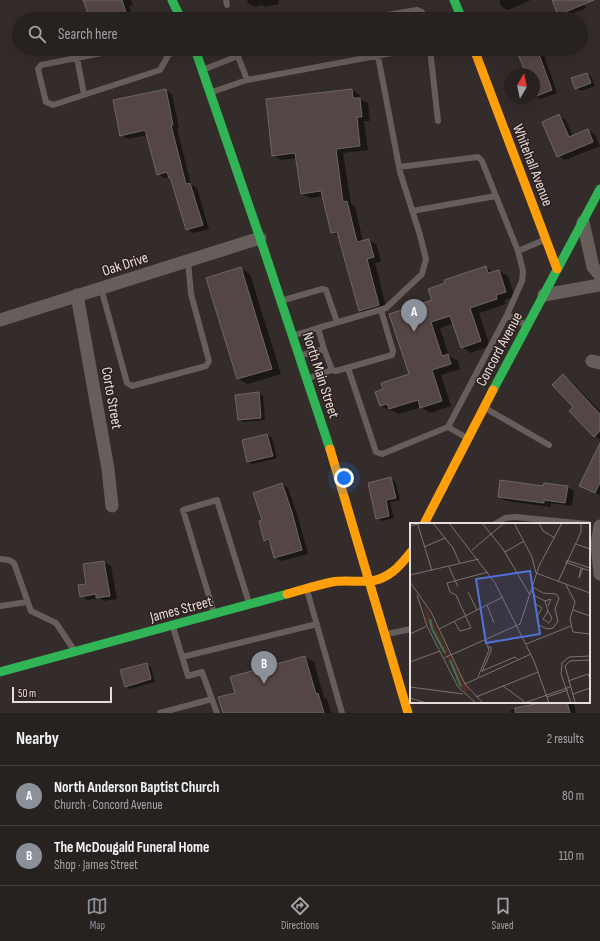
<!DOCTYPE html>
<meta charset="utf-8">
<style>
body{margin:0;font-family:"Sofia Sans Condensed",sans-serif;background:#2f2929;color:#f1f3f6}
.compass{position:absolute;left:504px;top:68px;width:36px;height:36px;border-radius:50%;background:#272120;box-shadow:0 4px 16px #0002;rotate:9deg}
.scale{position:absolute;left:12px;bottom:10px;width:100px;box-sizing:border-box;padding-left:4px;border:2px solid #e7dedc;border-top:0;font-size:11px;line-height:14px;white-space:nowrap;color:#e7dedc;-webkit-text-stroke:3px #2d201e;paint-order:stroke}
.you{position:absolute;left:344px;top:478px;width:14px;height:14px;margin:-10px;border:3px solid #fff;border-radius:50%;background:#1a73e8;box-shadow:0 0 0 6px #1a73e833}
.badge{display:grid;place-items:center;width:26px;height:26px;border-radius:50%;background:#8c9099;color:#fff;font-size:13px;font-weight:700}
.pin{position:absolute;translate:-50% -33px;filter:drop-shadow(0 1px 2px #0008)}
.pin::after{content:'';position:absolute;top:21px;width:14px;height:12px;background:inherit;clip-path:polygon(0 0,100% 0,50% 100%)}
.list{margin:0;padding:0;list-style:none}
h2{display:flex;justify-content:space-between;align-items:center;height:52px;margin:0;padding:0 16px;font-size:17px}
h2 small{font-size:13px;font-weight:400;color:#a4a3a5}
.list li{display:grid;grid-template-columns:26px 1fr auto;gap:12px;align-items:center;box-sizing:border-box;height:60px;padding:0 16px;border-top:1px solid #433e3e}
.list b{display:block;font-size:15px;white-space:nowrap}
.list p{margin:0;font-size:13px;white-space:nowrap;color:#a4a3a5}
.list em{font-size:13px;font-style:normal;color:#a4a3a5}
.icon{flex:none;width:22px;height:22px;fill:none;stroke:currentColor;stroke-width:2;stroke-linecap:round;stroke-linejoin:round}
.map{position:relative;flex:none;width:600px;height:713px;overflow:hidden}
.search{position:absolute;background:#272120;box-shadow:0 4px 16px #0002;left:12px;right:12px;top:12px;height:44px;display:flex;align-items:center;gap:10px;box-sizing:border-box;padding:0 14px;border-radius:22px;color:#a4a3a5;font-size:15px}
.sheet{height:172px;background:#272120}
nav{display:flex;justify-content:space-around;align-items:center;box-sizing:border-box;height:56px;border-top:1px solid #433e3e;background:#272120;font-size:11px;color:#a4a3a5}
nav a{display:grid;justify-items:center;gap:2px}
nav .on{color:#8c9099}
.map>svg:first-child{display:block}
.shadow{fill:#0007}
.building{fill:#544644;stroke:#6d6665}
.lines{fill:none;stroke-linecap:round;stroke-linejoin:round}
.lane{stroke:#675e5c;stroke-width:6}
.street{stroke:#675e5c;stroke-width:13}
.fast{stroke:#30b455;stroke-width:9}
.slow{stroke:#ff9f0a;stroke-width:9}
.labels{text-anchor:middle;stroke-width:3;stroke-linejoin:round;paint-order:stroke}
.street-label{font-size:15px;fill:#e7dedc;stroke:#2d201e}
.inset-river{fill:none;stroke:#3a725c;stroke-width:2}
.inset-road{fill:none;stroke:#7c7371;stroke-width:1}
.view{fill:#5072d9;fill-opacity:0.15;stroke:#5072d9;stroke-width:2}
.inset-edge{fill:none;stroke:#e7dedc;stroke-width:2}
</style>
<div class="map">
<svg width="600" height="713" viewBox="0 0 600 713">
<rect width="100%" height="100%" fill="#342c2a"/>
<path class="shadow" d="M 85,0 L 131,0 L 133,5 L 129,6 L 134,19 L 91,19 Z
M 247,0 L 278,0 L 279,4 L 265,7 L 262,5 L 255,7 L 248,3 Z
M 499,0 L 531,0 L 508,10 L 501,6 Z
M 560,0 L 583,0 L 586,8 L 564,17 L 559,15 L 554,3 Z
M 517,49 L 542,49 L 557,93 L 541,99 L 534,96 L 534,74 L 526,74 Z
M 587,74 L 591,76 L 595,86 L 581,91 L 576,88 Z
M 165,90 L 172,94 L 179,128 L 177,129 L 191,184 L 197,188 L 209,229 L 193,233 L 187,229 L 172,178 L 169,177 L 164,178 L 158,174 L 147,135 L 128,139 L 121,135 Z
M 352,90 L 360,95 L 360,99 L 368,103 L 370,121 L 364,121 L 368,150 L 343,153 L 351,204 L 355,206 L 363,242 L 369,240 L 377,245 L 381,262 L 375,263 L 387,310 L 368,315 L 360,311 L 340,237 L 332,232 L 323,196 L 310,198 L 302,194 L 297,158 L 281,160 L 273,155 Z
M 559,116 L 566,120 L 573,136 L 588,130 L 595,135 L 600,146 L 565,160 L 558,156 Z
M 241,268 L 250,274 L 281,374 L 248,384 L 238,379 L 207,278 Z
M 486,268 L 494,272 L 499,271 L 508,276 L 515,297 L 505,300 L 506,304 L 479,313 L 490,346 L 471,353 L 462,347 L 454,323 L 440,328 L 449,356 L 458,361 L 460,369 L 441,375 L 451,406 L 430,413 L 421,407 L 399,414 L 381,406 L 410,375 L 433,301 Z
M 563,376 L 570,380 L 600,411 L 600,439 L 595,436 L 574,407 Z
M 258,393 L 263,396 L 265,420 L 243,422 L 239,419 Z
M 267,435 L 272,438 L 277,458 L 253,464 L 248,462 L 243,441 Z
M 600,448 L 600,495 L 585,488 Z
M 391,478 L 395,481 L 400,500 L 390,502 L 394,518 L 382,521 L 377,518 Z
M 282,484 L 288,488 L 298,517 L 308,554 L 281,561 L 275,557 L 271,544 L 265,540 L 263,521 Z
M 544,487 L 567,487 L 574,491 L 572,506 L 551,503 L 551,507 L 506,501 L 499,497 Z
M 104,562 L 111,566 L 117,599 L 104,601 L 99,598 L 88,600 L 81,596 Z
M 305,657 L 314,662 L 324,698 L 327,699 L 331,713 L 224,713 L 236,693 Z
M 146,664 L 151,667 L 155,682 L 130,689 L 125,686 Z
M 550,702 L 572,702 L 574,703 L 576,713 L 511,713 L 510,710 Z"/>
<path class="building" d="M 83,0 L 122,0 L 128,19 L 90,19 Z
M 552,0 L 594,0 L 558,15 Z
M 516,49 L 537,49 L 552,90 L 534,97 L 534,74 L 526,74 Z
M 587,73 L 591,83 L 575,89 L 571,78 Z
M 166,89 L 173,125 L 171,125 L 186,184 L 190,183 L 203,225 L 186,230 L 170,177 L 169,178 L 167,172 L 157,175 L 145,130 L 120,136 L 113,100 Z
M 352,89 L 353,98 L 360,98 L 362,117 L 357,117 L 360,146 L 336,149 L 343,202 L 347,201 L 357,242 L 369,239 L 374,257 L 367,259 L 379,305 L 359,311 L 337,232 L 331,233 L 321,191 L 301,194 L 295,153 L 272,156 L 266,99 Z
M 559,114 L 569,137 L 588,129 L 593,142 L 557,157 L 542,122 Z
M 486,266 L 488,273 L 499,270 L 506,292 L 496,295 L 497,299 L 470,308 L 481,341 L 461,348 L 450,316 L 431,322 L 442,356 L 448,354 L 451,364 L 432,370 L 442,401 L 420,408 L 418,400 L 389,409 L 387,404 L 380,406 L 375,392 L 383,389 L 381,383 L 409,374 L 389,314 L 432,300 L 428,289 L 445,283 L 444,280 Z
M 241,267 L 272,369 L 237,379 L 206,278 Z
M 563,374 L 600,414 L 600,431 L 594,437 L 569,411 L 573,407 L 552,385 Z
M 259,392 L 261,418 L 238,420 L 235,395 Z
M 267,434 L 273,456 L 247,462 L 242,440 Z
M 600,443 L 600,483 L 595,493 L 579,486 Z
M 391,477 L 396,498 L 386,500 L 389,516 L 376,519 L 368,483 Z
M 500,480 L 543,486 L 544,483 L 568,486 L 565,503 L 544,500 L 544,503 L 498,497 Z
M 282,483 L 292,512 L 302,550 L 274,558 L 269,539 L 264,541 L 259,521 L 262,520 L 253,493 Z
M 104,561 L 110,596 L 96,598 L 96,594 L 80,597 L 78,585 L 86,584 L 83,564 Z
M 305,656 L 316,694 L 318,693 L 324,713 L 223,713 L 218,697 L 235,693 L 230,677 Z
M 147,663 L 151,679 L 125,687 L 120,670 Z
M 545,702 L 567,702 L 570,713 L 515,713 L 515,708 Z"/>
<g class="lines">
<path class="lane" d="M 226,0 L 227,5
M 363,19 L 417,10 L 422,12 L 424,19
M 122,49 L 41,65 L 38,69 L 46,102 L 53,105 L 160,70 L 169,54
M 155,49 L 169,54 L 191,49
M 430,49 L 438,121
M 238,56 L 247,80
M 378,56 L 400,172 L 420,235 L 426,259 L 422,274 L 386,308 L 318,328 L 324,349 L 332,370 L 336,371 L 392,355 L 393,351 L 381,310
M 77,58 L 84,94
M 205,69 L 238,56 L 240,49
M 212,92 L 247,80 L 414,49
M 399,167 L 478,157 L 482,161 L 518,251
M 412,211 L 496,196
M 101,288 L 127,383 L 132,386 L 206,366 L 209,361 L 191,294 L 188,261
M 284,300 L 322,289 L 326,290 L 337,322
M 507,315 L 522,281 L 523,271 L 518,251 L 544,240
M 295,335 L 318,328
M 302,355 L 324,349
M 348,368 L 376,452 L 382,454 L 448,427 L 467,438
M 309,378 L 332,370
M 485,408 L 549,445
M 448,427 L 507,315 L 526,325
M 495,524 L 505,518 L 515,517 L 588,524
M 0,559 L 9,560 L 14,563 L 31,611 L 56,623 L 74,650
M 307,590 L 342,713
M 0,606 L 27,602
M 214,613 L 183,510 L 217,500 L 249,603
M 173,627 L 188,676 L 202,672 L 217,713
M 387,634 L 411,629
M 182,657 L 317,624
M 160,713 L 212,699"/>
<path class="street" d="M 583,222 L 593,267 L 600,275
M 77,295 L 108,469 L 112,506
M 544,295 L 600,285
M 0,320 L 260,238
M 592,361 L 600,363
M 600,526 L 597,544 L 600,574"/>
<path class="fast" d="M 172,0 L 181,19
M 454,0 L 462,19
M 195,49 L 260,238 L 330,449
M 493,390 L 600,189
M 0,672 L 287,594"/>
<path class="slow" d="M 474,49 L 557,269
M 330,449 L 408,713
M 424,524 L 493,390
M 287,594 C 302,590 317,585 332,582 C 344,580 356,582 369,581 C 388,580 400,566 411,552"/>
</g>
<g class="labels">
<g class="street-label">
<text transform="translate(533 165) rotate(69)" y="5">Whitehall Avenue</text>
<text transform="translate(125 264) rotate(-18)" y="5">Oak Drive</text>
<text transform="translate(499 349) rotate(-62)" y="5">Concord Avenue</text>
<text transform="translate(321 375) rotate(72)" y="5">North Main Street</text>
<text transform="translate(112 398) rotate(80)" y="5">Corto Street</text>
<text transform="translate(181 609) rotate(-15)" y="5">James Street</text>
</g>
</g>
<g transform="translate(410 523)">
<rect width="180" height="180" fill="#342c2a"/>
<path d="M 13,80 L 59,167 L 55,170 L 18,101 Z" fill="#522e27"/>
<path class="inset-river" d="M 20,96 L 22,106 L 35,130M 40,137 L 51,164"/>
<path class="inset-road" d="M 23,0 L 43,25 L 50,41M 39,0 L 85,60 L 124,138 L 139,180M 72,0 L 93,26 L 120,72M 104,0 L 122,34 L 126,50 L 180,70M 129,0 L 133,8 L 145,15M 8,2 L 22,48M 0,3 L 12,0M 166,21 L 180,26M 14,24 L 35,15M 62,27 L 94,0M 95,29 L 114,18M 156,37 L 180,45M 155,39 L 180,48M 39,44 L 48,64M 171,45 L 169,55 L 173,45M 0,52 L 69,36M 0,59 L 21,89 L 55,161 L 73,180M 148,59 L 171,9 L 171,0M 156,62 L 165,79 L 160,96 L 163,109 L 180,111M 123,64 L 133,70 L 146,71 L 149,75 L 145,86 L 148,98 L 143,105 L 137,106 L 129,102 L 127,94 L 132,85 L 124,80M 122,68 L 125,73 L 135,78 L 138,88M 58,69 L 67,87M 7,72 L 17,103 L 48,164 L 66,180M 135,78 L 141,76 L 138,83M 77,82 L 84,100M 163,87 L 180,93M 138,88 L 142,95 L 139,100 L 133,96 ZM 44,98 L 50,108 L 61,105 L 46,72 L 40,69 L 37,60 L 78,49M 29,106 L 93,74M 0,111 L 17,103M 116,121 L 161,103M 34,135 L 110,101 L 129,43 L 152,0M 0,139 L 30,128M 72,148 L 105,134 L 108,137M 72,149 L 81,128 L 81,124 L 78,124M 68,154 L 79,127 L 75,117M 158,158 L 178,151 L 180,156M 55,161 L 121,131M 93,163 L 115,179M 0,164 L 53,171M 163,171 L 180,165M 66,174 L 128,149M 137,174 L 158,167M 0,175 L 16,180M 114,180 L 160,164M 161,180 L 151,151 L 152,140 L 159,134 L 180,133M 163,180 L 165,179 L 155,143 L 160,138 L 180,137"/>
<path class="view" d="M 120,48 L 130,111 L 76,120 L 66,56 Z"/>
<rect width="180" height="180" class="inset-edge"/>
</g>
</svg>
<svg class="compass" viewBox="-18 -18 36 36"><path d="M0-13l5 13h-10z" fill="#e53935"/><path d="M0 13l5-13h-10z" fill="#a4a3a5"/></svg>
<div class="scale">50 m</div>
<div class="you"></div>
<div class="pin badge" style="left:414px;top:332px">A</div>
<div class="pin badge" style="left:264px;top:684px">B</div>
<div class="search"><svg class="icon" aria-label="search" viewBox="0 0 24 24"><circle cx="10" cy="10" r="6"/><path d="M15 15l6 6"/></svg>Search here</div>
</div>
<section class="sheet">
<h2>Nearby<small>2 results</small></h2>
<ul class="list">
<li><span class="badge">A</span><div><b>North Anderson Baptist Church</b><p>Church · Concord Avenue</p></div><em>80 m</em></li>
<li><span class="badge">B</span><div><b>The McDougald Funeral Home</b><p>Shop · James Street</p></div><em>110 m</em></li>
</ul>
</section>
<nav>
<a class="on"><svg class="icon" aria-label="map" viewBox="0 0 24 24"><path d="M3 6l6-2 6 2 6-2v14l-6 2-6-2-6 2zM9 4v14M15 6v14"/></svg>Map</a>
<a><svg class="icon" aria-label="directions" viewBox="0 0 24 24"><path d="M12 3l9 9-9 9-9-9zM9 14v-3h6M13 9l2 2-2 2"/></svg>Directions</a>
<a><svg class="icon" aria-label="saved" viewBox="0 0 24 24"><path d="M7 4h10v16l-5-4-5 4z"/></svg>Saved</a>
</nav>
